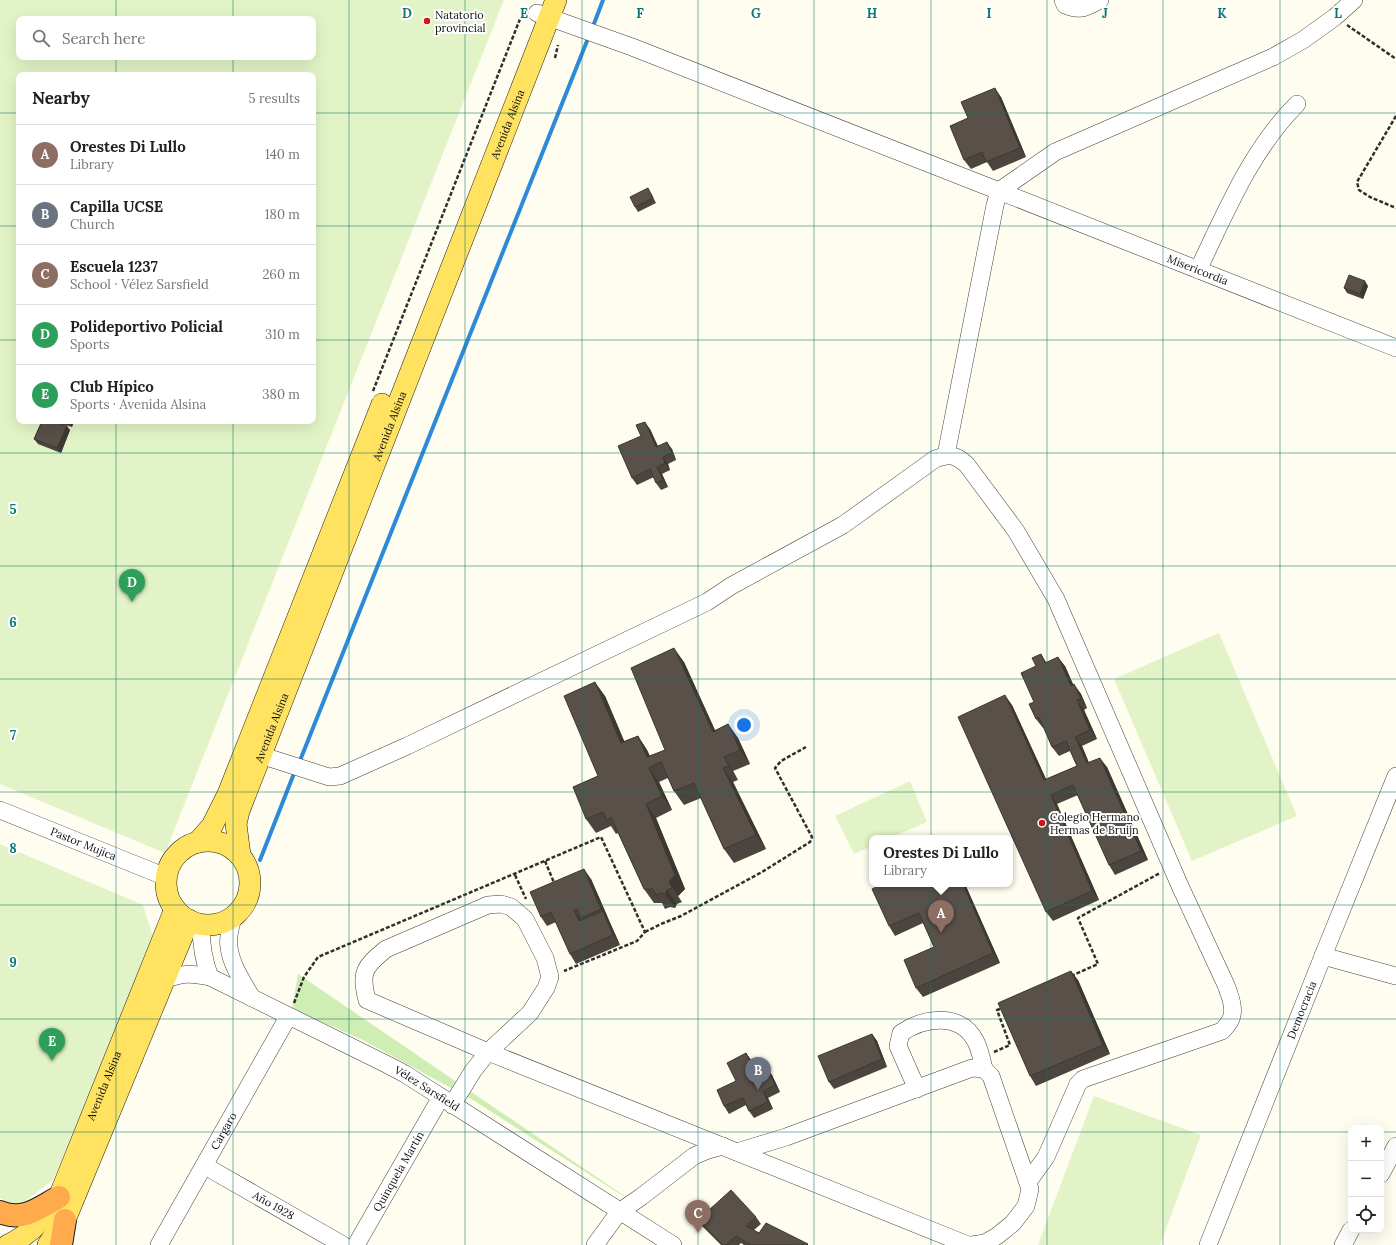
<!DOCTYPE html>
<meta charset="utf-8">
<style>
body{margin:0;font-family:Lora,serif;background:#f2f2f2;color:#202124}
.controls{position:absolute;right:12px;bottom:12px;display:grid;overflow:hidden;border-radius:8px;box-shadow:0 4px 16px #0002}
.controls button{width:36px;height:36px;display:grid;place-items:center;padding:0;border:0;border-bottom:1px solid #e0e0e0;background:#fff;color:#202124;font:20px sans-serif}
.you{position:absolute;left:744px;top:725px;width:14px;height:14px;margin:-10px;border:3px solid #fff;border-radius:50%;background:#1a73e8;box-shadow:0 0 0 6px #1a73e833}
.badge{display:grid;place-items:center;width:26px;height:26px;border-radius:50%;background:#cd1a17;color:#fff;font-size:13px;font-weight:700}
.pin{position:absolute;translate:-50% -33px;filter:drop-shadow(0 1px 2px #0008)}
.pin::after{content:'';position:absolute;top:21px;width:14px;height:12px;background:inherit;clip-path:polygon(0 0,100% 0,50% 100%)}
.popup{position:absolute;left:869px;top:835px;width:144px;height:52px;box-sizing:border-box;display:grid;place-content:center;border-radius:8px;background:#fff;filter:drop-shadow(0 1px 3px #0005);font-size:13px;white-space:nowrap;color:#757577}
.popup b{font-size:15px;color:#202124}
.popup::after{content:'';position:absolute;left:50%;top:100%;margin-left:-8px;border:8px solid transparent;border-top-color:#fff}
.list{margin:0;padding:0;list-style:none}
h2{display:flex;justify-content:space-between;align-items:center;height:52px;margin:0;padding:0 16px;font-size:17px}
h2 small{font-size:13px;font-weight:400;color:#757577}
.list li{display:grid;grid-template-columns:26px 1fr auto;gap:12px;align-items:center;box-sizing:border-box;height:60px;padding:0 16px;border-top:1px solid #e0e0e0}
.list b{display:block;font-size:15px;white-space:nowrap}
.list p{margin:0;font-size:13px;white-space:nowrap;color:#757577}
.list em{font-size:13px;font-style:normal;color:#757577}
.icon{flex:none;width:22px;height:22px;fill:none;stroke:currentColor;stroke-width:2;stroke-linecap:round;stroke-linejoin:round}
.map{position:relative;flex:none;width:1396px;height:1245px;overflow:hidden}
.search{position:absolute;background:#fff;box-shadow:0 4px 16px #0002;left:16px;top:16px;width:300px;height:44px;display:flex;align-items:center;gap:10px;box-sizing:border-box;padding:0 14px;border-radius:8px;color:#757577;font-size:15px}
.panel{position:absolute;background:#fff;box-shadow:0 4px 16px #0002;left:16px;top:72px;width:300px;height:352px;border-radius:8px}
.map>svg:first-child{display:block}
.park{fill:#ceeeb4}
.pitch{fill:#e2f4c7;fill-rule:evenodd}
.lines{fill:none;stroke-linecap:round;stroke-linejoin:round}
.stream{stroke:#2d8adb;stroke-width:4}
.minor-casing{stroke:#414141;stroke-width:18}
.major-casing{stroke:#1f1f1f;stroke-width:22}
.highway-casing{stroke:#1f1f1f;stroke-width:24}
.path{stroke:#303030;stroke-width:2.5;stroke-dasharray:4 2;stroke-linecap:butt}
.minor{stroke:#fff;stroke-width:17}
.major{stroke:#ffe25f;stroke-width:21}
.highway{stroke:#ffaa4d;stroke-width:22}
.wall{fill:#4c453f}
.shaded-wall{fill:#3e3833}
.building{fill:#585049;stroke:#3e3833}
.grid{fill:none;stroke:#0f766e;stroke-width:1;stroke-opacity:0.55}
.poi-dot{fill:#cd1a17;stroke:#fff;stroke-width:1.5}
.labels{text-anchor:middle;stroke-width:4;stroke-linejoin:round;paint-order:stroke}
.poi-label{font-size:11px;fill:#0e0e0e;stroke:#fff;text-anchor:start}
.street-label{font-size:11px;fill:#0e0e0e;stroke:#fff}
.grid-label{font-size:13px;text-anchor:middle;font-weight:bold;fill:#0f766e;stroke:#fff;stroke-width:4;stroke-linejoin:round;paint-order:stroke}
</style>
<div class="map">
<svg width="1396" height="1245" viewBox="0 0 1396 1245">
<rect width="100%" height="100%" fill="#fffdef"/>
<path class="park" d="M 298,974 L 645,1210 L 473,1100 L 363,1040 L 292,1009 Z"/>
<path class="pitch" d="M 0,0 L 504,0 L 165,853 L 0,784 ZM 19,19 L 313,19 L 313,57 L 19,57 ZM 19,75 L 313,75 L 313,421 L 19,421 Z
M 1219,633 L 1297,816 L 1192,861 L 1114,679 Z
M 910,781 L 927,822 L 890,838 L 872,838 L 872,846 L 854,854 L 835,816 Z
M 0,844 L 143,905 L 155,943 L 53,1180 L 17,1207 L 0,1198 Z
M 1094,1096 L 1201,1135 L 1160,1245 L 1038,1245 Z"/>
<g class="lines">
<path class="stream" d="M 592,29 L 603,0
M 299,763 L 589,36
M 260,860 L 295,771"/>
<g class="minor-casing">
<g id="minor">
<path d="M 1063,0 L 1065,5 C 1081,12 1086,7 1100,0"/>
<path d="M 537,13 L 632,47 L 999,191 L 1055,152 L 1273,57 L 1303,40 L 1335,17 L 1354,0"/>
<path d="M 1198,270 C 1226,212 1251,150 1297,104"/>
<path id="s1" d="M 946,455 L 995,205 L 999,191 L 1396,348"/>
<path d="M 260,755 L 329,777 L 340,776 L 407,746 L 707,602 L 731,586 L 843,525 L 935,459 C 950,454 955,454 967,465 L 1016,531 L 1056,599 L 1180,886 L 1226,985 C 1230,996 1236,1010 1230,1021 C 1228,1024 1225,1028 1222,1031 L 1083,1079 L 1078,1084 L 1046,1157 L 1028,1182"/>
<path id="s2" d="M 0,810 L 166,877"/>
<path d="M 233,917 C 231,926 227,937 229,947 C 231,965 243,982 252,998"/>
<path d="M 201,924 C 201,943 203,960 210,977"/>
<path d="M 1323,956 L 1396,976"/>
<path id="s3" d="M 164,980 C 183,973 190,973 210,977 L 388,1065 L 405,1074 L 673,1245"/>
<path d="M 917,1089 L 898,1046 L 901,1033 C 925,1017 961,1012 976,1042 C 980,1050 982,1060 984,1069"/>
<path d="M 452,1105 L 473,1071 L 488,1052 L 530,1013 L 546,988 L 550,977 L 545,958 L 525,919 L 511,907 L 501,904 L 488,905 L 386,949 C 364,967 360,972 367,1000 L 488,1052 L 968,1245"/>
<path d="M 737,1152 L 786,1137 L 972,1068 L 984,1069 L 991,1076 L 1030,1189 L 1026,1206 L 1013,1223 L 997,1236 L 985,1243 L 972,1245"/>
<path id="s4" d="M 205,1166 L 343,1245"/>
<path d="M 1381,1174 L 1396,1146"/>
<path id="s5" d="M 159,1245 L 288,1017"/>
<path id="s6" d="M 356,1245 L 441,1097"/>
<path d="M 595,1245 L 619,1212 L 641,1197 L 694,1156 L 708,1150 L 723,1146"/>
<path id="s7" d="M 1208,1245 L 1323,956 L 1396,776"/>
<path d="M 1343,1245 L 1351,1230"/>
</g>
</g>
<g class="major-casing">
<g id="major">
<circle cx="208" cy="883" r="42"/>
<path d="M 198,842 L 212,826 L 228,794 L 382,404"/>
<path id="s8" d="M 240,855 L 236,824 L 239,811 L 556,0"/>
<path id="s9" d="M 8,1245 C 30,1235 46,1217 59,1197 L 175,909"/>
<path d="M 48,1245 L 65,1220 L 189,920"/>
</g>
</g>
<g class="highway-casing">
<path id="highway" d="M 0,1212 C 23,1222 39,1208 59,1197
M 61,1245 L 65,1220"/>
</g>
<path class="path" d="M 1347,25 L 1396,59
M 555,58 L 558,45
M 1396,116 L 1357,182 L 1359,190 L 1370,197 L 1396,208
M 373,391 L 522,14
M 163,859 L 183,844
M 545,861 L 555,885
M 515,875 L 526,899
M 645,932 L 661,924 L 681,916 L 762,872 L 810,842 L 812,837 L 775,768 L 781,761 L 806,747
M 1071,976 L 1098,964 L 1078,918 L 1160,873
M 294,1003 L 304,977 L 318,957 L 601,837 L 645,932 L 637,941 L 564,971
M 994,1052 L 1010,1045 L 997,1010 L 1003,1008"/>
<use href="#minor" class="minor"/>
<use href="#major" class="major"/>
<use href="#highway" class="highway"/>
</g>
<path class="wall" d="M 1001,97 L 1026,157 L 993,171 L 987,162 L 971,169 L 964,160 L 968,118 Z
M 651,193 L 656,203 L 638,212 L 635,207 Z
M 1368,286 L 1363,299 L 1347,293 L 1344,288 Z
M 42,421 L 74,421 L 72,427 L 62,424 L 70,430 L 61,453 L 38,444 L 34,439 Z
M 650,429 L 658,446 L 672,449 L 676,460 L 668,464 L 670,470 L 662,474 L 668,487 L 661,490 L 656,483 L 654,477 L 637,485 L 632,478 Z
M 1041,654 L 1046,662 L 1065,666 L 1073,685 L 1081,694 L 1087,708 L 1084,710 L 1097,739 L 1082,746 L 1089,763 L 1107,767 L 1148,860 L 1115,875 L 1109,865 L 1078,795 L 1057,804 L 1099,900 L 1053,921 L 1046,912 L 1012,705 L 1046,779 L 1077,766 L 1070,751 L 1059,756 L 1052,747 L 1044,728 L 1043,728 L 1036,719 L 1034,702 L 1036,666 Z
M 684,662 L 715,730 L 728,724 L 738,738 L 750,764 L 733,771 L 738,780 L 733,782 L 766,849 L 734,863 L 724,849 L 701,798 L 684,805 L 674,791 L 668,778 L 659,782 L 672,810 L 656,818 L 685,889 L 678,896 L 682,902 L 677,904 L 675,908 L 670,907 L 665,909 L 662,903 L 654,903 L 644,889 L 618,833 L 616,834 L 611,826 L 596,833 L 586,819 L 598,776 L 605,696 L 624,741 L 638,736 L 647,750 L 650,756 L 665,750 Z
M 591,879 L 620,945 L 576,964 L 570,954 L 556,922 L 547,926 L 541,917 Z
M 965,884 L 1000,963 L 923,997 L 916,988 L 934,947 L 923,923 L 895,936 L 889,926 Z
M 1078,980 L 1110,1054 L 1036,1086 L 1030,1076 Z
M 872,1034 L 877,1041 L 887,1067 L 834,1089 L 829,1082 Z
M 746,1053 L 751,1060 L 757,1073 L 772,1075 L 780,1092 L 768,1098 L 773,1109 L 754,1118 L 749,1111 L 746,1105 L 729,1114 L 724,1106 L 736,1081 Z
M 756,1217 L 761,1224 L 754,1230 L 759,1233 L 808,1244 L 808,1245 L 744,1245 L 741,1243 L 739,1245 L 721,1245 L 703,1227 L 698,1220 Z"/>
<path class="shaded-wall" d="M 995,88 L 1001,97 L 1026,157 L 1020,148 Z
M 1365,281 L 1368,286 L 1363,299 L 1360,294 Z
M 69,421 L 74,421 L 72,427 L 68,422 Z
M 645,422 L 650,429 L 661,454 L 656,447 Z
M 67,426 L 70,430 L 61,453 L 57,448 Z
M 667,442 L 672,449 L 676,460 L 672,453 Z
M 663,457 L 668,464 L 670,470 L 665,463 Z
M 657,467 L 662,474 L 668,487 L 663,480 Z
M 674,648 L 684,662 L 722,746 L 713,732 Z
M 1058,657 L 1065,666 L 1078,695 L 1071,686 Z
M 595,682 L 605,696 L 631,757 L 621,743 Z
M 1074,684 L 1081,694 L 1087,708 L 1081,699 Z
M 1005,695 L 1012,705 L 1051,790 L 1044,780 Z
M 1077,700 L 1084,710 L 1097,739 L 1090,730 Z
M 728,724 L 738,738 L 750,764 L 740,750 Z
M 638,736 L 647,750 L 654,766 L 647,757 Z
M 1075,737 L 1082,746 L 1093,773 L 1087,763 Z
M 724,757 L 733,771 L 738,780 L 729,766 Z
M 1100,758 L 1107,767 L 1148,860 L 1141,851 Z
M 649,768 L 659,782 L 672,810 L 662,796 Z
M 723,768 L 733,782 L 766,849 L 756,835 Z
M 1051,795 L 1057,804 L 1099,900 L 1092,891 Z
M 646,804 L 656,818 L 685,889 L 678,896 L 682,902 L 669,882 Z
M 584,869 L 591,879 L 608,918 L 601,909 Z
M 963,884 L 965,884 L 1000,963 L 993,953 Z
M 667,890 L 677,904 L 675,908 L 665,894 Z
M 574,910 L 581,920 L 586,931 L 579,921 Z
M 603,911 L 609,921 L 620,945 L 613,935 Z
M 1071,971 L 1078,980 L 1110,1054 L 1103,1045 Z
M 872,1034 L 877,1041 L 887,1067 L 882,1059 Z
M 746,1053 L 751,1060 L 761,1081 L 756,1074 Z
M 767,1068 L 772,1075 L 780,1092 L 775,1085 Z
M 763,1091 L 768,1098 L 773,1109 L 768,1102 Z"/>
<path class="building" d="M 995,88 L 1020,148 L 986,162 L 982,152 L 964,160 L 950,126 L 968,118 L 961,102 Z
M 648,188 L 653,198 L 635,207 L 630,197 Z
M 1349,275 L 1365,281 L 1360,294 L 1344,288 Z
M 42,421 L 55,421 L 67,426 L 57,448 L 34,439 Z
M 645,422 L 656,447 L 667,442 L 672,453 L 663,457 L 665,463 L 657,467 L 663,480 L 656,483 L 650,469 L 632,478 L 618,446 L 641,436 L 636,425 Z
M 674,648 L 713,732 L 728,724 L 740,750 L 724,757 L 729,766 L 723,768 L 756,835 L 724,849 L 694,783 L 674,791 L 661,762 L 649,768 L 662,796 L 646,804 L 675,875 L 669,882 L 672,888 L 667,890 L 665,894 L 660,893 L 656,895 L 653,889 L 644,889 L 611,817 L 607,820 L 603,812 L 586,819 L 573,787 L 598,776 L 564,696 L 595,682 L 621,743 L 638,736 L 647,757 L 665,750 L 631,668 Z
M 1041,654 L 1045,663 L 1058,657 L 1071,686 L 1074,684 L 1081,699 L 1077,700 L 1090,730 L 1075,737 L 1087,763 L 1100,758 L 1141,851 L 1109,865 L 1073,785 L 1051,795 L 1092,891 L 1046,912 L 958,717 L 1005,695 L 1044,780 L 1077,766 L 1066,741 L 1052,747 L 1039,717 L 1036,719 L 1029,704 L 1034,702 L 1021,673 L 1036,666 L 1032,658 Z
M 584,869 L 601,909 L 581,918 L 577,909 L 574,910 L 579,921 L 603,911 L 613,935 L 570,954 L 551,912 L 541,917 L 530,892 Z
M 883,884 L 963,884 L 993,953 L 916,988 L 904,960 L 934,947 L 919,913 L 889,926 L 872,889 Z
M 1071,971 L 1103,1045 L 1030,1076 L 998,1003 Z
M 872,1034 L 882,1059 L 829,1082 L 818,1056 Z
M 746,1053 L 756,1074 L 767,1068 L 775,1085 L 763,1091 L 768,1102 L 749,1111 L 743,1098 L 724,1106 L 717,1090 L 736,1081 L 727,1063 Z
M 731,1190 L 756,1217 L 746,1226 L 759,1233 L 766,1223 L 808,1244 L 807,1245 L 751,1245 L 736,1236 L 726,1245 L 723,1245 L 698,1220 Z"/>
<path class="grid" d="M 116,0 L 116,19M 233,0 L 233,19M 349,0 L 349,1245M 465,0 L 465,1245M 582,0 L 582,1245M 698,0 L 698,1245M 814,0 L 814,1245M 931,0 L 931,1245M 1047,0 L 1047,1245M 1163,0 L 1163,1245M 1280,0 L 1280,1245M 116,57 L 116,75M 233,57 L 233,75M 0,113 L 19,113M 313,113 L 1396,113M 0,226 L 19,226M 313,226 L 1396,226M 0,340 L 19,340M 313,340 L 1396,340M 116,421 L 116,1245M 233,421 L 233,1245M 0,453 L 1396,453M 0,566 L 1396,566M 0,679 L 1396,679M 0,792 L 1396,792M 0,905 L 1396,905M 0,1019 L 1396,1019M 0,1132 L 1351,1132M 1381,1132 L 1396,1132"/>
<g class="poi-dot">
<circle cx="427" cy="21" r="4"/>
<circle cx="1042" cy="823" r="4"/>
</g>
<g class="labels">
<g class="poi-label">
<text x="435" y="19">Natatorio<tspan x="435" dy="13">provincial</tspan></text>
<text x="1050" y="821">Colegio Hermano<tspan x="1050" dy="13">Hermas de Bruijn</tspan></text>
</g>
<g class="street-label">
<text dy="4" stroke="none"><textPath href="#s8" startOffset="782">Avenida Alsina</textPath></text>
<text dy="4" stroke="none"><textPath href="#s1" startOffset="483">Misericordia</textPath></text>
<text dy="4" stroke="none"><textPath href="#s8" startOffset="458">Avenida Alsina</textPath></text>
<text dy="4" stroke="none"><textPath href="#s8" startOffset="134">Avenida Alsina</textPath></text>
<text dy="4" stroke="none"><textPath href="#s2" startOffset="90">Pastor Mujica</textPath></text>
<text dy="4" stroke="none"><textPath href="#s7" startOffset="253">Democracia</textPath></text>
<text dy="4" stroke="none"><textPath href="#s9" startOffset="191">Avenida Alsina</textPath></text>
<text dy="4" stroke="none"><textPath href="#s3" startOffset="291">Vélez Sarsfield</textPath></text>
<text dy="4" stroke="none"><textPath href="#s5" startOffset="131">Cargaro</textPath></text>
<text dy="4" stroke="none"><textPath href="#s6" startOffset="85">Quinquela Martín</textPath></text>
<text dy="4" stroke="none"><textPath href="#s4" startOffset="79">Año 1928</textPath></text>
</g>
</g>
<g class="grid-label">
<text x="407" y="18">D</text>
<text x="524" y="18">E</text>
<text x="640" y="18">F</text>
<text x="756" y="18">G</text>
<text x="872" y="18">H</text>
<text x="989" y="18">I</text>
<text x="1105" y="18">J</text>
<text x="1222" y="18">K</text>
<text x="1338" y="18">L</text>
<text x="13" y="514">5</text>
<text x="13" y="627">6</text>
<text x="13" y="740">7</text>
<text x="13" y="853">8</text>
<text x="13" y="967">9</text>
</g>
</svg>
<div class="controls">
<button>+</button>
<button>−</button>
<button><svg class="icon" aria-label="locate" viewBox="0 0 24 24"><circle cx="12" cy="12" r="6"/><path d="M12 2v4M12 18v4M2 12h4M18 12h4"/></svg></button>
</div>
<div class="you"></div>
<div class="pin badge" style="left:941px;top:933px;background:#8d6e63">A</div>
<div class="popup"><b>Orestes Di Lullo</b>Library</div>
<div class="pin badge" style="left:758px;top:1090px;background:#6b7280">B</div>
<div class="pin badge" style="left:698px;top:1233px;background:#8d6e63">C</div>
<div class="pin badge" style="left:132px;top:602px;background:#2e9e5b">D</div>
<div class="pin badge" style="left:52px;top:1061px;background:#2e9e5b">E</div>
<div class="search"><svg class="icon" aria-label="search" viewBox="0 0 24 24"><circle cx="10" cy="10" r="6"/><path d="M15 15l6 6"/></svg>Search here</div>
<section class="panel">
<h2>Nearby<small>5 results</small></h2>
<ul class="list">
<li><span class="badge" style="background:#8d6e63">A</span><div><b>Orestes Di Lullo</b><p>Library</p></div><em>140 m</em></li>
<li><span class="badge" style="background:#6b7280">B</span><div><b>Capilla UCSE</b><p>Church</p></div><em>180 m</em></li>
<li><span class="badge" style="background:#8d6e63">C</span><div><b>Escuela 1237</b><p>School · Vélez Sarsfield</p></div><em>260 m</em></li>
<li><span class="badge" style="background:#2e9e5b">D</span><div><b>Polideportivo Policial</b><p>Sports</p></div><em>310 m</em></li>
<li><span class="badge" style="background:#2e9e5b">E</span><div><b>Club Hípico</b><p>Sports · Avenida Alsina</p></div><em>380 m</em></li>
</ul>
</section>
</div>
